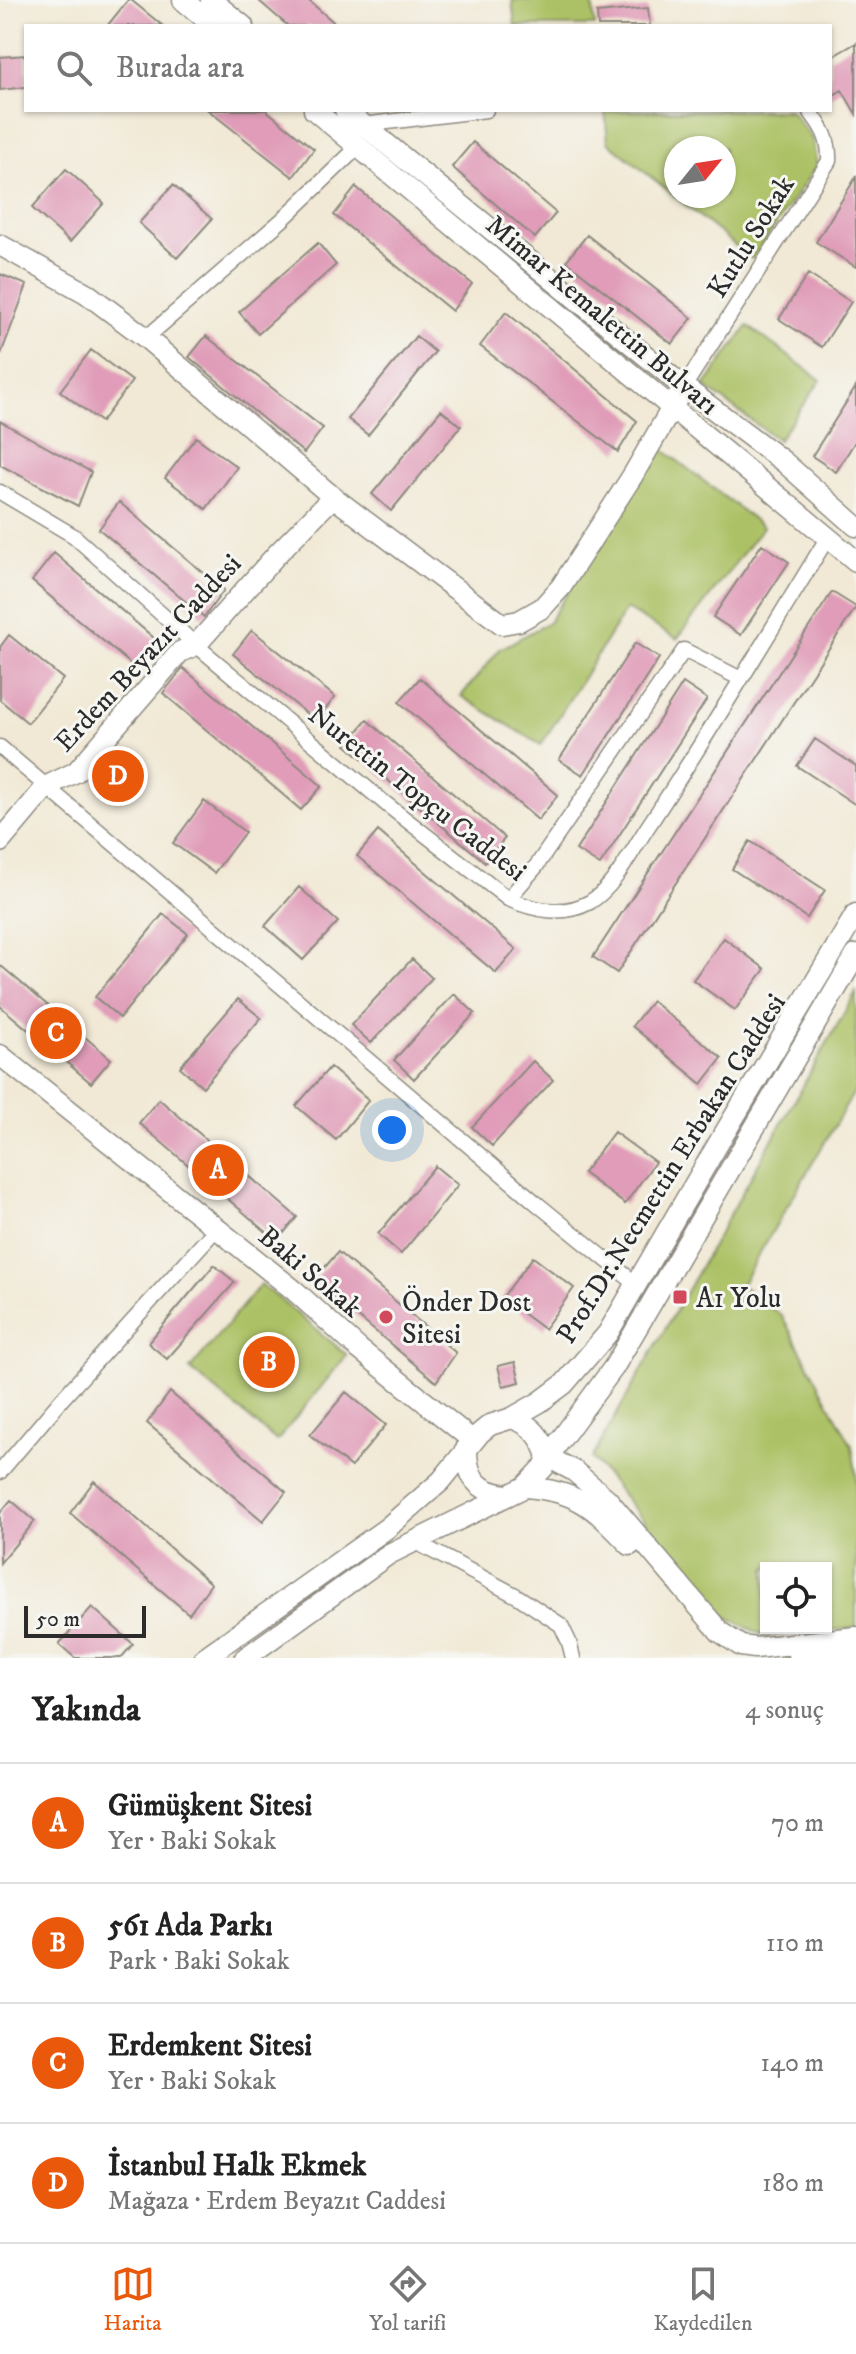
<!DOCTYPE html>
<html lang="tr">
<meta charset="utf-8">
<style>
body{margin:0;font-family:"IM FELL DW Pica",serif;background:#f2f2f2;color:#222}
.controls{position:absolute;right:24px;bottom:24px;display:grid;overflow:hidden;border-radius:0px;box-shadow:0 2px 6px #0004}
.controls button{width:72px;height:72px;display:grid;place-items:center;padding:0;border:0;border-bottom:2px solid #e0e0e0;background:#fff;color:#222;font:40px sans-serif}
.compass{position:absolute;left:664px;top:136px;width:72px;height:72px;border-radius:50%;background:#fff;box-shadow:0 2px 6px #0004;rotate:60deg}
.scale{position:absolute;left:24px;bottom:20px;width:122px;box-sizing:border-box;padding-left:8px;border:4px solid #2b2b2b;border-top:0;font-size:22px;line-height:28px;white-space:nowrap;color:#2b2b2b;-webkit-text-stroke:6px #f6f6f2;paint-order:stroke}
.you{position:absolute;left:392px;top:1130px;width:28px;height:28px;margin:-20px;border:6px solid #fff;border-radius:50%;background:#1a73e8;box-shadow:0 0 0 12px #1a73e833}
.badge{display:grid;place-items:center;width:52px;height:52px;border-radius:50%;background:#ea580c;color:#fff;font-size:26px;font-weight:700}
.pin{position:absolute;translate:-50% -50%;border:4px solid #fff;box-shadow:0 2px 8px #0006}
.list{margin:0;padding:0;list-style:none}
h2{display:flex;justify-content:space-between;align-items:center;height:104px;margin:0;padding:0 32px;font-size:34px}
h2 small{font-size:26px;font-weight:400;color:#767676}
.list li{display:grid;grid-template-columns:52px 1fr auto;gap:24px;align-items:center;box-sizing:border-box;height:120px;padding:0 32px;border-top:2px solid #e0e0e0}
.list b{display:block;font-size:30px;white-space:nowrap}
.list p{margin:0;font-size:26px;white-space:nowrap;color:#767676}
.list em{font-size:26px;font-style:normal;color:#767676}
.icon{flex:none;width:44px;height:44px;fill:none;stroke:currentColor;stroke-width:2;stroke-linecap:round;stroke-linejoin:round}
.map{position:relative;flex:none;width:856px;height:1658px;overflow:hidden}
.search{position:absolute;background:#fff;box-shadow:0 2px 6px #0004;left:24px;right:24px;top:24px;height:88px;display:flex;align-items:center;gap:20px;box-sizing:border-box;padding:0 28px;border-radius:0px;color:#767676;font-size:30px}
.sheet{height:584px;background:#fff}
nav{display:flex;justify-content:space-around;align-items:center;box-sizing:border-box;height:112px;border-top:2px solid #e0e0e0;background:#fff;font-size:22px;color:#767676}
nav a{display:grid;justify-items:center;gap:4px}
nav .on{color:#ea580c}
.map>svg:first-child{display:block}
.green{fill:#acc165;stroke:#6c7648;stroke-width:2;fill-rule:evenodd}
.building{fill:#e09cb8}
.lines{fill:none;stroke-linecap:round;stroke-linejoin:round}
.street-casing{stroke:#8e8a80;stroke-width:17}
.secondary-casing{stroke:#8e8a80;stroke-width:23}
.street{stroke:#fff;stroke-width:14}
.secondary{stroke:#fff;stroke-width:20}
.poi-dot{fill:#d1495b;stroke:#f6f6f2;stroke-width:3}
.labels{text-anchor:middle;stroke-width:6;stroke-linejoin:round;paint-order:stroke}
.street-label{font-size:28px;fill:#2b2b2b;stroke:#f6f6f2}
.poi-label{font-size:28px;fill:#2b2b2b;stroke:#f6f6f2;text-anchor:start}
</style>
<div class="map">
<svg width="856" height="1658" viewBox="0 0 856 1658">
<rect width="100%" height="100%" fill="#f6f6f2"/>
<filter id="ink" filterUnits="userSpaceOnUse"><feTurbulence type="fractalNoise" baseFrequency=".0125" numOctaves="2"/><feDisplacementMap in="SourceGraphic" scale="16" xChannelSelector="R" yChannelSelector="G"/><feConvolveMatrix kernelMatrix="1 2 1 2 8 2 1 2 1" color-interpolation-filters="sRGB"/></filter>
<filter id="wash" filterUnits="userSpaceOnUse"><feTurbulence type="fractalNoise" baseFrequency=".006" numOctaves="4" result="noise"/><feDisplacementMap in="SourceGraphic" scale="32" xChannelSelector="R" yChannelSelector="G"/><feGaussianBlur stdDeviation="1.8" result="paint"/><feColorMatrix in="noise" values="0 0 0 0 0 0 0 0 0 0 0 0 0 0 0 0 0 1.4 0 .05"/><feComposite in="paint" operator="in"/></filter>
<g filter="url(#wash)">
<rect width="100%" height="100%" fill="#f1e9d5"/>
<path class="green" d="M 512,0 L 592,0 L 595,26 L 515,26 Z
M 790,110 L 812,139 L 817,165 L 752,259 L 608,142 L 605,111 ZM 676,148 L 724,148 L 724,196 L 676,196 Z
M 748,326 L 821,380 L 778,440 L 704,386 Z
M 661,448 L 763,527 L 677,639 L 626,609 L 541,745 L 461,696 L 500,649 L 548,623 Z
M 856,992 L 856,1089 L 741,1285 L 782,1316 L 852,1446 L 856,1473 L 856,1628 L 764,1636 L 721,1614 L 592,1458 ZM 766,1568 L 826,1568 L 826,1628 L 766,1628 Z
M 261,1284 L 347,1355 L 277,1441 L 190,1369 Z"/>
<g id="blocks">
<path class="building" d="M 128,0 L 131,0 L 163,26 L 107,26 Z
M 258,0 L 308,0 L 338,26 L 288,26 Z
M 648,8 L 650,26 L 598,26 L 597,13 Z
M 856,43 L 856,114 L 842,90 L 830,97 L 830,58 Z
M 26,55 L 26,87 L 0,90 L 0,57 Z
M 208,110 L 266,110 L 314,149 L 293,177 Z
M 473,142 L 556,213 L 535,238 L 452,167 Z
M 66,169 L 104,203 L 70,242 L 32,208 Z
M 856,177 L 856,267 L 816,242 Z
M 173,185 L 212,219 L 177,258 L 139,223 Z
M 356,187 L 472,284 L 452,311 L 334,215 Z
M 587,235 L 692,318 L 672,344 L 566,261 Z
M 318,243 L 336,265 L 258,334 L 239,312 Z
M 0,274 L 27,285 L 1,354 L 0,354 Z
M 808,274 L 851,302 L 822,347 L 779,319 Z
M 506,312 L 637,421 L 618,452 L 480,346 Z
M 206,336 L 323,428 L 304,453 L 189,357 Z
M 416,336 L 435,352 L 368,435 L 348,419 Z
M 91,350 L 132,381 L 101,422 L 60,391 Z
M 856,387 L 856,440 L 836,472 L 812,456 Z
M 441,410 L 461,426 L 391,511 L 372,494 Z
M 0,421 L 91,472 L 78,506 L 0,465 Z
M 196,437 L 237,467 L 206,509 L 165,478 Z
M 119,502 L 224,590 L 204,617 L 99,529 Z
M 762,544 L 789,562 L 741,635 L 713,617 Z
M 54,553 L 161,644 L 139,671 L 32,581 Z
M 832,592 L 856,607 L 617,973 L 593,957 Z
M 252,630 L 335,697 L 316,721 L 233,654 Z
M 9,635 L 63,679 L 28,723 L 0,700 L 0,647 Z
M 635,643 L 659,658 L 583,775 L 559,760 Z
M 183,668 L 322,786 L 301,810 L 163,693 Z
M 420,678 L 558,795 L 538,820 L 399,702 Z
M 683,683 L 707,699 L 600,865 L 576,850 Z
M 367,720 L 505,838 L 485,862 L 346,745 Z
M 815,739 L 856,766 L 856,805 L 797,766 Z
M 204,801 L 245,832 L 214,873 L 173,843 Z
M 378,831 L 516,949 L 496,973 L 357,856 Z
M 750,841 L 825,890 L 807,918 L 732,869 Z
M 299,887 L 338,922 L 303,960 L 265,926 Z
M 163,914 L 188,934 L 120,1018 L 95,997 Z
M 724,938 L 765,969 L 735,1010 L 693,980 Z
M 412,959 L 432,978 L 371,1043 L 351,1025 Z
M 0,965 L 111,1059 L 91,1083 L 0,1006 Z
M 454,994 L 475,1013 L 414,1079 L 394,1060 Z
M 238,999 L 261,1018 L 203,1087 L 180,1067 Z
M 652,1001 L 722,1058 L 702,1084 L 632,1026 Z
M 533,1061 L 553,1080 L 492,1146 L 472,1127 Z
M 330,1067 L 369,1100 L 336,1140 L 296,1106 Z
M 159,1099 L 297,1217 L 277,1241 L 139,1123 Z
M 614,1132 L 655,1162 L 625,1204 L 583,1173 Z
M 435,1166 L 458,1185 L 401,1254 L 378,1234 Z
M 338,1252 L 456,1353 L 436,1382 L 314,1280 Z
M 533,1257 L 574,1288 L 544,1329 L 502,1298 Z
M 214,1265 L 235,1282 L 167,1359 L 148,1343 Z
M 515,1362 L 520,1382 L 503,1386 L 498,1366 Z
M 170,1392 L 286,1492 L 263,1521 L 147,1423 Z
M 346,1392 L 386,1425 L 351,1467 L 310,1435 Z
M 94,1481 L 211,1584 L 189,1614 L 70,1513 Z
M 11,1500 L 35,1521 L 0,1563 L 0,1513 Z
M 92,1607 L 133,1644 L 121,1658 L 75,1658 L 59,1644 Z"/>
</g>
</g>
<g filter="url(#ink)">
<use href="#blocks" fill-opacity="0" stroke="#8e8a80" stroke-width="2"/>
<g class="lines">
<g class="street-casing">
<path id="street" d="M 363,125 L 486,110
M 146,338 L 282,220 L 358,147
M 684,387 L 829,161 C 830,139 822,127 809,110
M 0,492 L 74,536 L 196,645 L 386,804 L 508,899 C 534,910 563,917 590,902 C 616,886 632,850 649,825 C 711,731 769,633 828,537
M 0,747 L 535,1202 L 636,1284
M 508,899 L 535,868 L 684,650 L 741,679
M 0,1472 L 62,1399 L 216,1229
M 414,1541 L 517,1596 L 561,1625 L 569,1642 L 573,1658"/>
</g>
<g class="secondary-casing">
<path id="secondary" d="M 183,0 L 214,26
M 211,0 L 243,26
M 314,110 L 856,561
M 345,110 L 684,387 L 784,462 L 856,526
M 0,245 L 86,293 L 146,338 L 333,497 L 502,624 L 519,621 L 542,608 L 561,587 L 633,475 L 684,387
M 0,842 L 47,786 L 76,772 L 180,652 L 196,645 L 278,553 L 333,497
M 0,1055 L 295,1291 L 359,1349 L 472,1440
M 512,1418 C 532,1425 542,1437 548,1457
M 467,1446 C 466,1477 477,1492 508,1495
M 548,1457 L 574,1471 L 607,1499 L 720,1632 L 741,1646 L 755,1648 L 856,1637
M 525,1487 C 579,1491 594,1508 630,1545
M 204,1658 L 387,1528 L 441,1481 L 480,1433 L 490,1425 L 512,1418 L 540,1402 L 564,1384 L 608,1333 L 718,1144 L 856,914
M 245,1658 L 389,1554 L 525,1487 L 544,1467 L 548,1457 L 614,1367 L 856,955
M 798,1658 L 856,1652"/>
</g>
<use href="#street" class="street"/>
<use href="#secondary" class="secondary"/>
</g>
</g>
<g class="poi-dot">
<rect x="672" y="1289" width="16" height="16" rx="4"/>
<circle cx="386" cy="1317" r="8"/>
</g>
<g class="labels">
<g class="street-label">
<text transform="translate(750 236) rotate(-58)" y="10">Kutlu Sokak</text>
<text transform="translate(603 314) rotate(40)" y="10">Mimar Kemalettin Bulvarı</text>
<text transform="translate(147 652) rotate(-47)" y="10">Erdem Beyazıt Caddesi</text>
<text transform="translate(418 792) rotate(38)" y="10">Nurettin Topçu Caddesi</text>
<text transform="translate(670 1168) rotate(-58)" y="10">Prof.Dr.Necmettin Erbakan Caddesi</text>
<text transform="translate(311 1271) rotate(40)" y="10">Baki Sokak</text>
</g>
<g class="poi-label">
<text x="696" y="1307">A1 Yolu</text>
<text x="402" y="1311">Önder Dost<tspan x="402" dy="32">Sitesi</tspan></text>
</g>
</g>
</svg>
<div class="controls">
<button><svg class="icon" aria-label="locate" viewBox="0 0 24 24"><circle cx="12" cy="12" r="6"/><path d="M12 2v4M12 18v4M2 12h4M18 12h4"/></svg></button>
</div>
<svg class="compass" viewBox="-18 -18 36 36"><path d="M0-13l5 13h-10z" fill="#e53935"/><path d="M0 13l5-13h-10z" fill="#767676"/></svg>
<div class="scale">50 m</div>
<div class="you"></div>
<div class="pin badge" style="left:218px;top:1170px">A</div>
<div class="pin badge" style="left:269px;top:1362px">B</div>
<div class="pin badge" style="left:56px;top:1033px">C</div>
<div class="pin badge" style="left:118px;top:776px">D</div>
<div class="search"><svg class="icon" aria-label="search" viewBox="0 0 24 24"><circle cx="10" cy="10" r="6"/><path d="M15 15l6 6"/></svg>Burada ara</div>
</div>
<section class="sheet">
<h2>Yakında<small>4 sonuç</small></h2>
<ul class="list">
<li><span class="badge">A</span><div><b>Gümüşkent Sitesi</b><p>Yer · Baki Sokak</p></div><em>70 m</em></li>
<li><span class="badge">B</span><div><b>561 Ada Parkı</b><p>Park · Baki Sokak</p></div><em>110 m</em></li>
<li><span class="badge">C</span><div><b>Erdemkent Sitesi</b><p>Yer · Baki Sokak</p></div><em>140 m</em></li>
<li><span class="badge">D</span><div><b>İstanbul Halk Ekmek</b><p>Mağaza · Erdem Beyazıt Caddesi</p></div><em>180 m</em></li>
</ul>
</section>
<nav>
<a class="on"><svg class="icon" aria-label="map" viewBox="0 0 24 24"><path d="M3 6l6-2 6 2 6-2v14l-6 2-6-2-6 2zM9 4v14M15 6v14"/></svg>Harita</a>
<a><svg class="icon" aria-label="directions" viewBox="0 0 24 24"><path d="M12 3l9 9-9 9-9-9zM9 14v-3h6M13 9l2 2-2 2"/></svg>Yol tarifi</a>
<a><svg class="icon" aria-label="saved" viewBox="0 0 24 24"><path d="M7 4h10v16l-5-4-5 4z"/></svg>Kaydedilen</a>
</nav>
